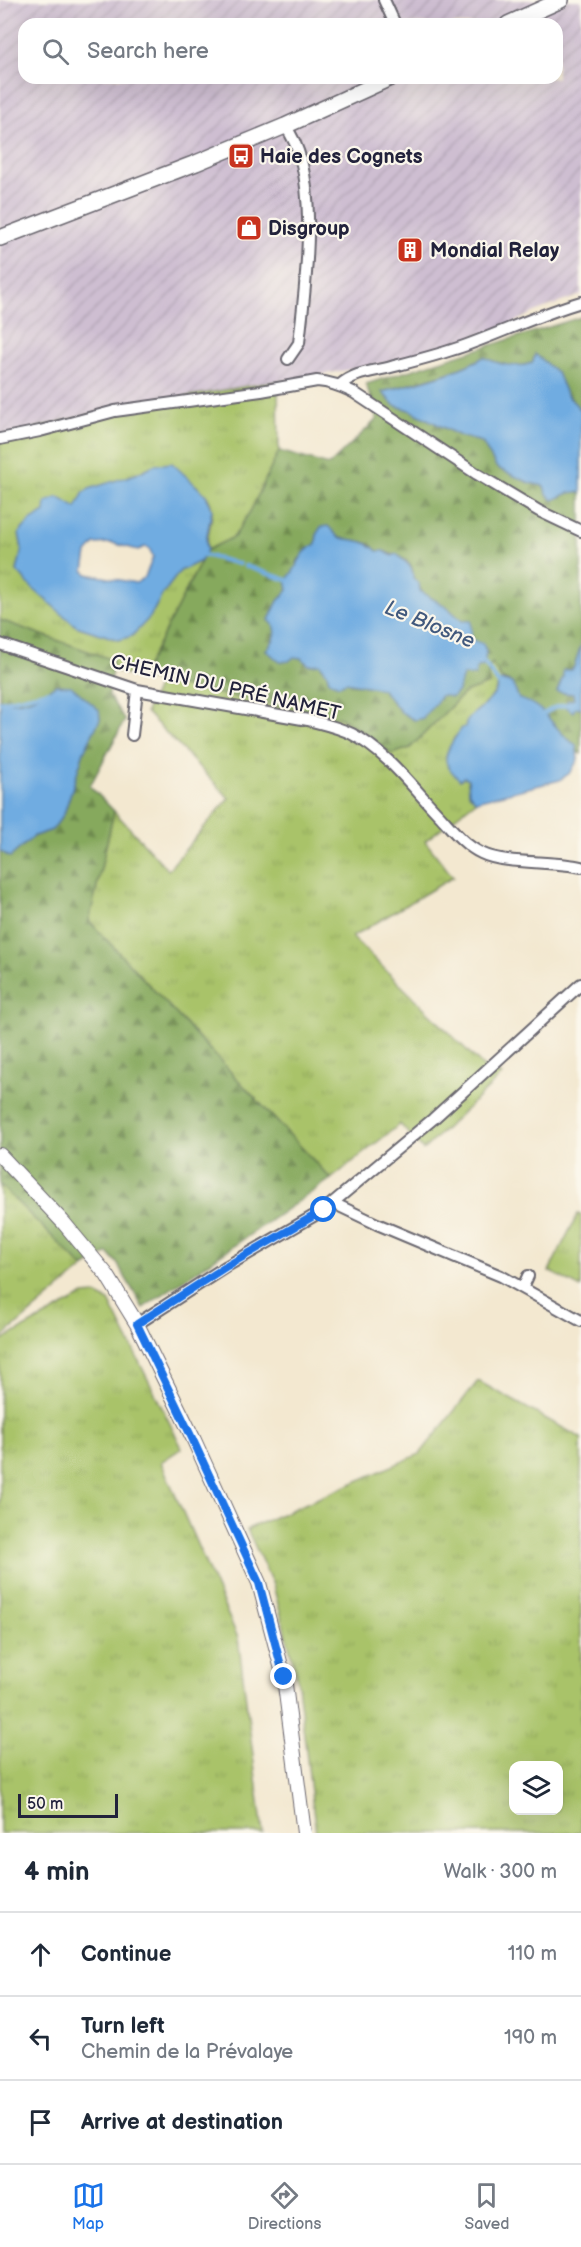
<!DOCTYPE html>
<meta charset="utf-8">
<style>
body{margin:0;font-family:"Balsamiq Sans",sans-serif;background:#f6f6f7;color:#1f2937}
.controls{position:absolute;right:18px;bottom:18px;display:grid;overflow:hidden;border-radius:12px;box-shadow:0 6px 24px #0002}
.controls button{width:54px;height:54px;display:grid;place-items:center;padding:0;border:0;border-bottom:2px solid #e0e1e3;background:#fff;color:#1f2937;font:30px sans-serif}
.scale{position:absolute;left:18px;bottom:15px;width:100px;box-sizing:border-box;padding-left:6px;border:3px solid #22223b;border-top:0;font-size:16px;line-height:21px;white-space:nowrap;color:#22223b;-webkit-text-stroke:4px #fbf7ec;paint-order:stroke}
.stop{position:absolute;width:18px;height:18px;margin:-14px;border:4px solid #1a73e8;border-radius:50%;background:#fff}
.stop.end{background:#1a73e8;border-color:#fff;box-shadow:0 2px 6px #0008}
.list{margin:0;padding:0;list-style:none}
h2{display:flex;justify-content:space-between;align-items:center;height:78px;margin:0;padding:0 24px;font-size:26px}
h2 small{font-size:20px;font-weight:400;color:#747a83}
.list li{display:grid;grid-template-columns:39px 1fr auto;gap:18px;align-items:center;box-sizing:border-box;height:84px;padding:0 24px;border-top:2px solid #e0e1e3}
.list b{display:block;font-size:22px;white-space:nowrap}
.list p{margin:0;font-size:20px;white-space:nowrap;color:#747a83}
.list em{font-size:20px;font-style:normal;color:#747a83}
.icon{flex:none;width:33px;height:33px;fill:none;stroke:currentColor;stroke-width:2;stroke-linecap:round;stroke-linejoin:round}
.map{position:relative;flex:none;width:581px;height:1833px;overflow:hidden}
.search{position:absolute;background:#fff;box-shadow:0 6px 24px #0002;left:18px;right:18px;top:18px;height:66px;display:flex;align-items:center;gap:15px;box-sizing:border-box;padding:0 21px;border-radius:18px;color:#747a83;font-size:22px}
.sheet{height:330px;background:#fff}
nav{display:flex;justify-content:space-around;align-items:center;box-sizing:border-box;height:84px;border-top:2px solid #e0e1e3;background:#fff;font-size:16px;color:#747a83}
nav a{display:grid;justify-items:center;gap:3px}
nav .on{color:#1a73e8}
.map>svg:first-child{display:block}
.industrial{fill:url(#industrial-furrows);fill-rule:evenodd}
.grass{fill:url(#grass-tufts);stroke:#667252;stroke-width:1.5;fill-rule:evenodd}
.forest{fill:url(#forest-firs);stroke:#54664c;stroke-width:1.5;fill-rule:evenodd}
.water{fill:#6face1;stroke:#48678e;stroke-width:1.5;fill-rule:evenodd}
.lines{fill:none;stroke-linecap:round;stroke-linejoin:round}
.stream{stroke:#6face1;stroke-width:4}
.minor-casing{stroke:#6b676f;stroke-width:14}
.tertiary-casing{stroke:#6b676f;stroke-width:16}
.secondary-casing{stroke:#6b676f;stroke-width:18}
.minor{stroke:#fff;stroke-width:10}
.tertiary{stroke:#fff;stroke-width:14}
.secondary{stroke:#fff;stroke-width:15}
.route{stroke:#1a73e8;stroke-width:8}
.labels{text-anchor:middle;stroke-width:4.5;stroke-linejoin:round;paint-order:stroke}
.poi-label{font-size:20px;font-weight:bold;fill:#22223b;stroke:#fbf7ec;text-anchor:start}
.street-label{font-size:20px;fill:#22223b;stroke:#fbf7ec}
.water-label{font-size:21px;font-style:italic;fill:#41597d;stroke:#fbf7ec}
</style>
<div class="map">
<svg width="581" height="1833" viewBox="0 0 581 1833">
<defs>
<pattern id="industrial-furrows" width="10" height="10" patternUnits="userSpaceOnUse" patternTransform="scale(1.5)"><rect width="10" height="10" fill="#cebed1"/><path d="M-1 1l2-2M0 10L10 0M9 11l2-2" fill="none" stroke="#b1a3b4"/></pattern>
<pattern id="grass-tufts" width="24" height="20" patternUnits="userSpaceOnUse" patternTransform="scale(1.5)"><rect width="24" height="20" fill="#a9c369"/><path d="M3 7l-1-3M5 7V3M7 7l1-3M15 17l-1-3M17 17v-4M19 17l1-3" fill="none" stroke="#91a75c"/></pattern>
<pattern id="forest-firs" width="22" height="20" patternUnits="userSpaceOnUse" patternTransform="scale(1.5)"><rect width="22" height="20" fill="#86a95d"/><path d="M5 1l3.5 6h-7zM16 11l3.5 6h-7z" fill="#6d894e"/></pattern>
</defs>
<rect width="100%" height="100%" fill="#fbf7ec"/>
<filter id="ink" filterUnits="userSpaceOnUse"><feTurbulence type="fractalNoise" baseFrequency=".0167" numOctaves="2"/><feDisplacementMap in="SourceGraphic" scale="12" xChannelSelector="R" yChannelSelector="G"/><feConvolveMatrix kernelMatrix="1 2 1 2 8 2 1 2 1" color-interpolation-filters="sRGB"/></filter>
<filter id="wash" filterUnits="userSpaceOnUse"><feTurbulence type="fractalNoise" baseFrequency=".008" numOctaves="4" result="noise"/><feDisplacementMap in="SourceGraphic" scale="24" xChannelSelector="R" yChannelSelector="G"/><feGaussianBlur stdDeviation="1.35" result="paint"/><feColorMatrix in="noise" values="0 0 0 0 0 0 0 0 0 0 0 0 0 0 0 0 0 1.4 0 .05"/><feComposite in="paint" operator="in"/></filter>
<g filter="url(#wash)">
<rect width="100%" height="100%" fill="#f3e8d0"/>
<path class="industrial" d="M 0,0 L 581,0 L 581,295 L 539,310 L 502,328 L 395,361 L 304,378 L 253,384 L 107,410 L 0,437 ZM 24,24 L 557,24 L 557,78 L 24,78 Z"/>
<path class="grass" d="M 278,381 L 279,451 L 251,510 L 234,537 L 207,550 C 206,536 212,525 212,511 C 211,485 174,474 154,465 L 136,474 L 84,492 L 76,508 C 49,512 37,512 19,533 L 22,549 L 17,570 L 76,626 L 119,640 L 150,617 L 162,595 L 180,571 L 201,561 L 141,678 L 112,670 L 113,660 L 0,620 L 0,437 L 107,410 Z
M 492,662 L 501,678 L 505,681 L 501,681 L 491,698 L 471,716 L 465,728 L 454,738 L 446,758 L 460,780 L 464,777 L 468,779 L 469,793 L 476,801 L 425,841 L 453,877 L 352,937 L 484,1067 L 502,1075 L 423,1150 L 400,1124 L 331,1179 L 89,921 L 114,811 L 168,870 L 229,798 L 146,712 L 159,682 L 341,718 L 364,732 L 392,754 L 410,748 L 464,693 L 489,684 L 488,671 Z
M 0,1185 L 84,1268 L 0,1339 Z
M 578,1214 L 581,1215 L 581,1288 L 549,1271 Z
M 95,1294 L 109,1301 L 182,1448 L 161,1462 L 238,1638 L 263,1833 L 0,1833 L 0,1341 L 84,1295 Z
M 478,1381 L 581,1438 L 581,1833 L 316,1833 L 297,1677 L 273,1585 L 247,1529 L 420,1454 ZM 514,1766 L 558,1766 L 558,1810 L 514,1810 Z"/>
<path class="forest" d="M 581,317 L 581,410 L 566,394 L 557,373 L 535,354 L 533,362 C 518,370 497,364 484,357 C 452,375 417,381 382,392 L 394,405 L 412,411 L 460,436 L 482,442 L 497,468 L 530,483 L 544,486 L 561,497 C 568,493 573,490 581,493 L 581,645 L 574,667 L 563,677 L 557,692 L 573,694 L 574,699 L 565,706 L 572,711 L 576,707 L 581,708 L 581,754 L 577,752 L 575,745 L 567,740 L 544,713 L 519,699 L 512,683 L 501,678 L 492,663 L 488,671 L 489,684 L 464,693 L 410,748 L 392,754 L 364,732 L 341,718 L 141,678 L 207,550 L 234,537 L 251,510 L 279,451 L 329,465 L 377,419 L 366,384 ZM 317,533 L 370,544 L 377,551 C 385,551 404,557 410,564 C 413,568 413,573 413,578 L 419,584 L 420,591 L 449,609 L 462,621 L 471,639 L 458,691 L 452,696 L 441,695 C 436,705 429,709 423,718 L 401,712 L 382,689 L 346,682 L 339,685 L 329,681 L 327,673 L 320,664 L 309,665 L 301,658 L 266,650 C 275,639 281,630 269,620 L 278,601 L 288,590 L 298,560 L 316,544 Z
M 0,620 L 113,660 L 109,696 L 125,720 L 90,786 L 114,811 L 89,921 L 331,1179 L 143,1308 L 117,1263 L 108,1253 L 84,1268 L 0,1185 L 0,851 L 11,856 L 34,836 L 52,830 L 64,814 L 84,751 L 100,718 L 36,698 L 13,703 L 0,700 Z"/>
<path class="water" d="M 535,354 L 557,373 L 566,394 L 581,410 L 581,493 C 571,489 562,497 553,500 L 546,493 L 544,486 L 530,483 L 497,468 L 482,442 L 460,436 L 412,411 L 394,405 L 382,392 C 417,382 452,375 484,357 C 497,364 519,370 533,362 Z
M 172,463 L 206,495 L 212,510 L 206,540 L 207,550 L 201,561 L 180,571 L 162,595 L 150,617 L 132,636 L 119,640 L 76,626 L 31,587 L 17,571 L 22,549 L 19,533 L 30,521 L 45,512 L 46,502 L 58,497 L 76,508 L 84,492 L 89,489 L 136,474 L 154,465 ZM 112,543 L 138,550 L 145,547 L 149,548 L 153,557 L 145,577 L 136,583 L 87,574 L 84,570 L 87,553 L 95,544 Z
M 328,526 L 339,538 C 354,540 366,540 377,551 L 384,551 L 392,556 L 397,554 C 405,564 413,563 413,578 L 419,584 L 420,591 L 449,609 L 462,621 L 471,621 L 471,639 L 483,644 L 486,651 L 484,666 L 477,667 L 475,676 L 463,675 L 458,691 L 452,697 L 441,695 C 436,705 429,709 423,718 L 414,720 L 401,712 L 382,689 L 346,682 L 339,685 L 329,681 L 327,673 L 320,664 L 309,665 L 301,658 L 294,657 L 289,661 L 280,662 L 266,650 C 275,640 281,630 269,620 L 278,601 L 288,590 L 286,580 C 301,566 296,554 316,544 L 317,533 L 321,527 Z
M 581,645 L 581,708 L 576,707 L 573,712 L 565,706 L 567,701 L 574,699 L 573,694 L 557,692 L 563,677 L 563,670 L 571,670 L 574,667 Z
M 501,681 L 512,683 L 519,699 C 548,706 553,731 576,745 L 578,759 L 571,772 L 560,780 L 476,801 L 469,793 L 468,779 L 464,777 L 460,780 C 456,776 449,770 447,764 C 442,754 456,736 462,728 L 465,727 C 467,714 483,709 491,698 C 496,693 497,687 501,681 Z
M 56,685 L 71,686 L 99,710 L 100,719 L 84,751 L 64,814 L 52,830 L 34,836 L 10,857 L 0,851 L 0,700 C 22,706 38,696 56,685 Z"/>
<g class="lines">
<path class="stream" d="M 200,554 L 239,564
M 245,566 L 290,581
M 483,661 L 501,687
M 0,702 L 49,691
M 541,715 L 556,707 L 570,704"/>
</g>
</g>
<g filter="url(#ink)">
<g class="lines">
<g class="minor-casing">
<path id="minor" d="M 384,0 L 395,24
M 285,126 C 322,173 305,287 299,343 L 288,359
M 340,385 C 355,372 372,372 391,367 C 414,361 438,355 461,347 C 501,333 540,314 581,302
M 0,439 L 40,431 L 115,411 L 261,391 L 317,381 C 330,382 341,386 353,392 L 477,474 L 539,511 L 581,531
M 0,644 L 137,690 L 308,720 C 323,724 338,727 352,734 C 387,752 413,788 440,816 C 452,829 464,845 481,853 C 505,865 552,860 581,867
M 132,735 L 137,690
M 333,1203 L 377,1224 L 501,1276 L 581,1321
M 523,1287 L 528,1276
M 137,1324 L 227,1266 L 324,1210 L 433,1119 L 581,984"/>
</g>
<g class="tertiary-casing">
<path id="tertiary" d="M 0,1155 L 63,1222 L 107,1275 L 137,1324 L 193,1438 L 259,1583 L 284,1677 L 304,1833"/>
</g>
<g class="secondary-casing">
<path id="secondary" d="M 508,24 L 561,0
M 0,238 L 196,163 L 285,126 L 390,78"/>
</g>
<use href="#minor" class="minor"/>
<use href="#tertiary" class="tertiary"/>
<use href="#secondary" class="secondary"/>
</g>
</g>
<g class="lines" filter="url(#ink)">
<path class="route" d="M 284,1677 L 259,1583 L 192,1438 L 137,1324 L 227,1266 L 324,1210"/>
</g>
<defs>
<g id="bus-square" transform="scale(1.35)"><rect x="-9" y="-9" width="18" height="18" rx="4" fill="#c8321e" stroke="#fbf7ec"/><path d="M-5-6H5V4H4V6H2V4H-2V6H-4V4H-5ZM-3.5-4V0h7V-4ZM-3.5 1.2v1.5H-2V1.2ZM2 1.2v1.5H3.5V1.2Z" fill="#fff"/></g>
<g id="shop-square" transform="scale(1.35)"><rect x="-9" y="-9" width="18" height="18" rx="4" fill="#c8321e" stroke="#fbf7ec"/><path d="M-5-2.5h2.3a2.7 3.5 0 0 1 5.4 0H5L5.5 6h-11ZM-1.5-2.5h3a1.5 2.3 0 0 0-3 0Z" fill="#fff"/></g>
<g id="building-square" transform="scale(1.35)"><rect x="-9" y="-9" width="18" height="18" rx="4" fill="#c8321e" stroke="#fbf7ec"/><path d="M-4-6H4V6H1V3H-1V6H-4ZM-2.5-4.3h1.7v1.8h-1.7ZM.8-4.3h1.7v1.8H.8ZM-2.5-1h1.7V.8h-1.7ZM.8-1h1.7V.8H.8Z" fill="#fff"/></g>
</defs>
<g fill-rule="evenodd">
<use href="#bus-square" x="241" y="156"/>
<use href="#shop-square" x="249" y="228"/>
<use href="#building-square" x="410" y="250"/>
</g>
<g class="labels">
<g class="poi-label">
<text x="260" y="163">Haie des Cognets</text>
<text x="268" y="235">Disgroup</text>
<text x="430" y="257">Mondial Relay</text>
</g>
<g class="street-label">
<text transform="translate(226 687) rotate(13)" y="7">CHEMIN DU PRÉ NAMET</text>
</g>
<g class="water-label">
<text transform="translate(430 624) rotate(22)" y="7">Le Blosne</text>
</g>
</g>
</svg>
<div class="controls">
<button><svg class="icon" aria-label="layers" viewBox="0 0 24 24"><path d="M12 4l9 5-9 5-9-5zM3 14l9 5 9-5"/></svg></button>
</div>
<div class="scale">50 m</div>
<div class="stop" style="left:324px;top:1210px"></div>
<div class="stop end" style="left:284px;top:1677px"></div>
<div class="search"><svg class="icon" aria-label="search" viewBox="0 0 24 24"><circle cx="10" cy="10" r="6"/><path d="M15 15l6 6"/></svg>Search here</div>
</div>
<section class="sheet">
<h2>4 min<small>Walk · 300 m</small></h2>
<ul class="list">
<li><svg class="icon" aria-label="ahead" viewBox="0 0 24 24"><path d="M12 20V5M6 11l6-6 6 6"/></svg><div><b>Continue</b></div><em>110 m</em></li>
<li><svg class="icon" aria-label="left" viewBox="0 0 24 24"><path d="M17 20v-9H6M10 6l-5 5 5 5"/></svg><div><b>Turn left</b><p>Chemin de la Prévalaye</p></div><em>190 m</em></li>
<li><svg class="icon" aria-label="arrive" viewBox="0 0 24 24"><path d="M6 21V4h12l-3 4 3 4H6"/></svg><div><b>Arrive at destination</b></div></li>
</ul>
</section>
<nav>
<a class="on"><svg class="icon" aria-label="map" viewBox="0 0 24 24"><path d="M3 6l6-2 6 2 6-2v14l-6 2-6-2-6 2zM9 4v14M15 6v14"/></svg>Map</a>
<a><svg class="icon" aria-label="directions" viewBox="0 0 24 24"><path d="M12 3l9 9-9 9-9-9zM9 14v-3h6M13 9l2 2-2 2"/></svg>Directions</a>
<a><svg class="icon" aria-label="saved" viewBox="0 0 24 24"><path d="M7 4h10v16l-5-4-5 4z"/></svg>Saved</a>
</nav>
